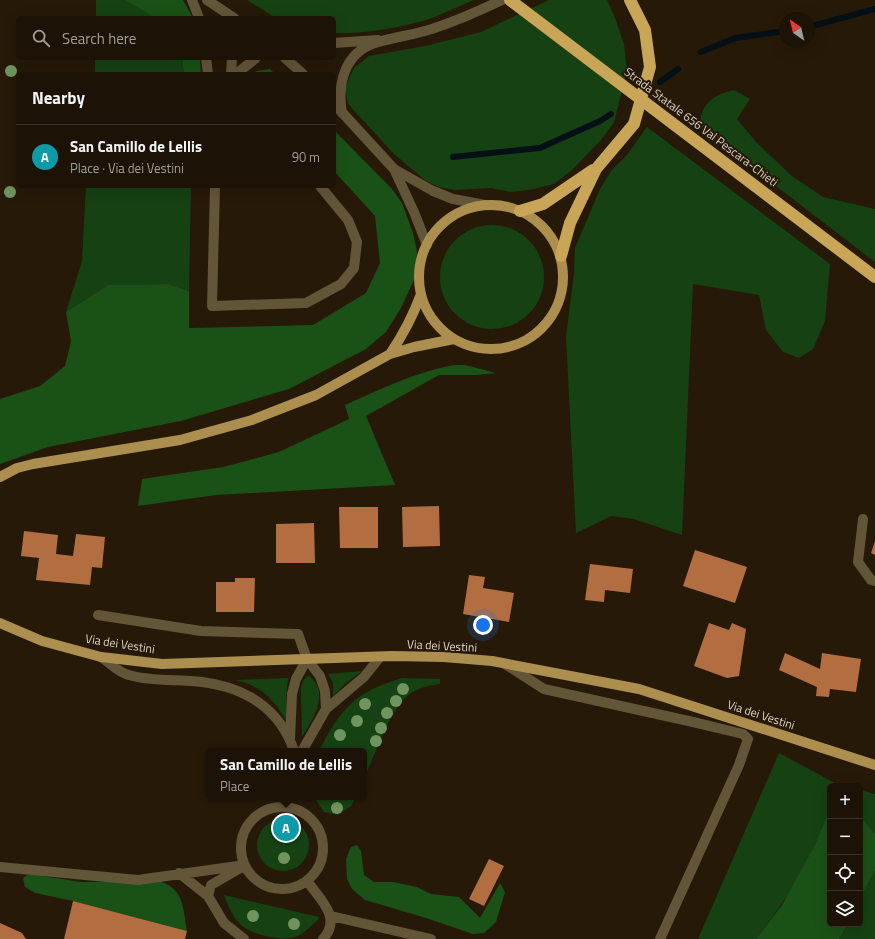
<!DOCTYPE html>
<meta charset="utf-8">
<style>
body{margin:0;font-family:"Titillium Web",sans-serif;background:#251c10;color:#f1f3f6}
.controls{position:absolute;right:12px;bottom:12px;display:grid;overflow:hidden;border-radius:6px;box-shadow:0 4px 16px #0002}
.controls button{width:36px;height:36px;display:grid;place-items:center;padding:0;border:0;border-bottom:1px solid #3a3228;background:#1c1306;color:#f1f3f6;font:20px sans-serif}
.compass{position:absolute;left:779px;top:12px;width:36px;height:36px;border-radius:50%;background:#1c1306;box-shadow:0 4px 16px #0002;rotate:326deg}
.you{position:absolute;left:483px;top:625px;width:14px;height:14px;margin:-10px;border:3px solid #fff;border-radius:50%;background:#1a73e8;box-shadow:0 0 0 6px #1a73e833}
.badge{display:grid;place-items:center;width:26px;height:26px;border-radius:50%;background:#7c3aed;color:#fff;font-size:13px;font-weight:700}
.pin{position:absolute;translate:-50% -50%;border:2px solid #fff;box-shadow:0 1px 4px #0006}
.popup{position:absolute;left:205px;top:748px;width:162px;height:52px;box-sizing:border-box;display:grid;place-content:center;border-radius:6px;background:#1c1306;filter:drop-shadow(0 1px 3px #0005);font-size:13px;white-space:nowrap;color:#a09e9b}
.popup b{font-size:15px;color:#f1f3f6}
.popup::after{content:'';position:absolute;left:50%;top:100%;margin-left:-8px;border:8px solid transparent;border-top-color:#1c1306}
.list{margin:0;padding:0;list-style:none}
h2{display:flex;justify-content:space-between;align-items:center;height:52px;margin:0;padding:0 16px;font-size:17px}
h2 small{font-size:13px;font-weight:400;color:#a09e9b}
.list li{display:grid;grid-template-columns:26px 1fr auto;gap:12px;align-items:center;box-sizing:border-box;height:64px;padding:0 16px;border-top:1px solid #3a3228}
.list b{display:block;font-size:15px;white-space:nowrap}
.list p{margin:0;font-size:13px;white-space:nowrap;color:#a09e9b}
.list em{font-size:13px;font-style:normal;color:#a09e9b}
.icon{flex:none;width:22px;height:22px;fill:none;stroke:currentColor;stroke-width:2;stroke-linecap:round;stroke-linejoin:round}
.map{position:relative;flex:none;width:875px;height:939px;overflow:hidden}
.search{position:absolute;background:#1c1306;box-shadow:0 4px 16px #0002;left:16px;top:16px;width:320px;height:44px;display:flex;align-items:center;gap:10px;box-sizing:border-box;padding:0 14px;border-radius:6px;color:#a09e9b;font-size:15px}
.panel{position:absolute;background:#1c1306;box-shadow:0 4px 16px #0002;left:16px;top:72px;width:320px;height:116px;border-radius:6px}
.map>svg:first-child{display:block}
.green{fill:#164213}
.forest{fill:#1a5116}
.lines{fill:none;stroke-linecap:round;stroke-linejoin:round}
.stream{stroke:#041015;stroke-width:6}
.building{fill:#b26e40}
.minor{stroke:#635538;stroke-width:10}
.major{stroke:#ac8e4f;stroke-width:10}
.highway{stroke:#c9a557;stroke-width:12}
.tree{fill:#70945e}
.labels{text-anchor:middle;stroke-width:4;stroke-linejoin:round;paint-order:stroke}
.street-label{font-size:12px;fill:#ddd3c9;stroke:#261908}
</style>
<div class="map">
<svg width="875" height="939" viewBox="0 0 875 939">
<rect width="100%" height="100%" fill="#261908"/>
<path class="green" d="M 96,0 L 125,0 L 155,18 L 96,18 Z
M 247,0 L 474,0 C 456,7 438,17 419,22 C 392,29 362,34 334,33 L 334,18 L 276,18 Z
M 549,0 L 607,0 L 615,18 L 624,44 L 627,72 L 614,122 L 601,140 L 573,169 L 554,184 L 529,190 L 510,192 L 491,188 L 455,190 L 439,187 L 426,181 L 394,154 L 348,104 L 345,88 L 354,68 L 369,56 L 425,46 L 481,32 Z
M 95,58 L 182,58 L 184,74 L 95,74 Z
M 734,90 L 750,99 L 737,119 L 757,143 L 792,176 L 823,197 L 875,209 L 875,262 L 699,127 C 702,103 711,96 734,90 Z
M 647,127 L 830,264 L 825,321 L 813,349 L 799,358 L 783,352 L 766,330 L 759,295 L 693,284 L 682,535 L 634,519 L 611,516 L 576,533 L 566,337 L 574,274 L 575,248 L 600,189 L 611,171 L 627,155 Z
M 86,186 L 191,186 L 189,291 L 168,284 L 108,285 L 66,312 L 82,261 Z
M440 277a52 52 0 1 1 104 0a52 52 0 1 1-104 0Z
M 362,671 L 346,683 L 333,696 L 333,683 L 328,674 Z
M 308,675 C 331,692 313,719 302,737 L 301,688 L 303,681 Z
M 288,678 L 286,696 L 287,722 C 273,699 262,686 235,680 Z
M 402,678 L 440,679 L 440,684 C 427,686 416,688 406,697 C 389,712 374,757 364,779 L 364,751 L 319,751 C 341,708 355,692 402,678 Z
M 779,753 L 835,783 L 847,786 L 830,786 C 830,794 832,803 829,811 C 817,855 784,903 756,939 L 698,939 Z
M 860,790 L 875,794 L 875,834 L 860,815 Z
M 314,797 L 356,797 L 351,806 L 338,815 L 324,812 Z
M257 845a26 26 0 1 1 52 0a26 26 0 1 1-52 0Z
M 875,870 L 875,939 L 839,939 L 848,924 L 860,924 L 860,899 Z
M 224,895 L 319,917 L 318,920 C 312,925 305,932 298,936 C 292,939 278,939 271,937 C 241,931 235,923 224,895 Z"/>
<path class="forest" d="M 125,0 L 183,0 L 193,18 L 155,18 Z
M 182,58 L 200,58 L 201,74 L 184,74 Z
M 270,69 L 275,74 L 252,74 L 257,71 Z
M 334,130 L 392,189 L 402,203 L 413,233 L 417,252 L 414,280 L 401,308 L 386,332 L 366,349 L 289,389 L 181,421 L 48,447 L 0,464 L 0,399 L 40,386 L 65,366 L 71,341 L 66,312 L 108,285 L 168,284 L 189,291 L 189,328 L 313,325 L 366,293 L 380,263 L 375,216 L 334,171 Z
M 454,365 L 465,365 L 496,373 L 476,375 L 439,375 L 366,416 L 395,485 L 216,495 L 138,506 L 142,479 L 223,467 L 279,452 L 349,419 L 345,405 C 381,389 415,372 454,365 Z
M 830,809 L 830,924 L 848,924 L 839,939 L 756,939 L 782,905 L 815,845 Z
M 860,815 L 875,834 L 875,870 L 860,899 Z
M 357,845 L 361,851 L 364,875 L 374,882 L 393,882 L 417,887 L 431,894 L 459,897 L 480,918 L 500,883 L 505,892 L 496,922 L 484,933 L 473,934 L 426,918 L 365,900 L 352,889 L 347,879 L 346,859 L 351,847 Z
M 29,874 L 81,882 L 162,882 C 185,891 183,910 187,931 L 73,901 L 35,893 L 25,887 L 23,878 Z"/>
<g class="lines">
<path class="stream" d="M 809,27 L 875,9
M 701,52 L 735,38 L 785,31
M 660,82 L 678,69
M 453,157 L 540,148 L 600,121 L 611,114"/>
</g>
<path class="building" d="M 439,506 L 440,546 L 403,547 L 402,507 Z
M 339,507 L 378,507 L 378,548 L 340,548 Z
M 314,523 L 315,563 L 276,563 L 276,524 Z
M 24,531 L 58,535 L 56,554 L 73,556 L 76,534 L 105,537 L 102,568 L 92,567 L 90,585 L 36,580 L 39,558 L 21,556 Z
M 875,541 L 875,555 L 871,553 Z
M 695,550 L 747,567 L 735,603 L 683,586 Z
M 590,564 L 633,569 L 630,593 L 605,590 L 604,602 L 585,600 Z
M 469,575 L 485,577 L 483,588 L 514,593 L 509,622 L 463,614 Z
M 235,578 L 255,578 L 254,612 L 216,612 L 216,582 L 235,582 Z
M 709,623 L 729,630 L 732,623 L 746,629 L 739,676 L 727,678 L 694,666 Z
M 785,653 L 820,669 L 822,653 L 861,659 L 856,692 L 830,689 L 829,697 L 816,696 L 817,687 L 779,670 Z
M 489,859 L 504,866 L 484,906 L 469,899 Z
M 73,901 L 187,931 L 185,939 L 64,939 Z
M 0,923 L 22,933 L 26,939 L 0,939 Z"/>
<g class="lines">
<path class="minor" d="M 192,0 L 199,18
M 207,0 L 234,18
M 334,43 L 378,40
M 206,58 L 208,74
M 285,58 L 303,74
M 231,74 L 232,58
M 236,74 L 256,58
M 338,108 L 394,169 L 433,191 L 453,199 L 485,205
M 342,113 C 337,85 344,53 375,43 C 394,37 413,35 432,29 C 456,21 479,11 502,0
M 394,169 L 414,212 L 427,245
M 215,186 L 212,306 L 306,303 L 341,284 L 354,268 L 357,242 L 348,220 L 320,186
M 863,519 L 858,562 L 871,580 L 875,581
M 98,615 L 201,631 L 298,634 L 307,659 L 320,676 L 325,691 L 326,709
M 101,657 C 109,662 119,673 129,675 C 152,682 178,679 202,682 C 244,687 280,708 294,751
M 505,664 L 544,689 L 693,722 L 743,734 L 748,739 L 739,765 L 660,939
M 290,739 L 292,694 L 296,679 L 307,659
M 302,751 L 326,709 L 364,677 L 380,657
M241 848a41 41 0 1 1 82 0a41 41 0 1 1-82 0Z
M 0,867 L 138,880 L 245,865
M 179,873 L 208,896 L 224,923 L 244,939
M 307,881 C 321,900 342,918 323,939
M 208,896 L 211,885 L 242,867
M 331,916 L 431,939"/>
<path class="major" d="M419 277a72 72 0 1 1 144 0a72 72 0 1 1-144 0Z
M 390,354 C 403,335 413,316 421,294
M 0,477 L 17,468 L 33,464 L 180,440 L 252,420 L 316,395 L 390,354 L 414,347 L 454,339
M 0,623 L 42,641 L 101,657 L 162,664 L 392,656 L 444,657 L 492,661 L 639,689 L 875,765"/>
<path class="highway" d="M 510,0 L 875,277
M 520,211 L 543,204 L 593,170
M 561,256 L 570,223 L 596,169 L 634,124 L 650,67 L 645,30 L 630,0"/>
</g>
<g class="tree">
<circle cx="11" cy="71" r="6"/>
<circle cx="10" cy="192" r="6"/>
<circle cx="403" cy="689" r="6"/>
<circle cx="396" cy="701" r="6"/>
<circle cx="365" cy="704" r="6"/>
<circle cx="387" cy="713" r="6"/>
<circle cx="357" cy="721" r="6"/>
<circle cx="381" cy="728" r="6"/>
<circle cx="340" cy="735" r="6"/>
<circle cx="376" cy="741" r="6"/>
<circle cx="337" cy="808" r="6"/>
<circle cx="284" cy="858" r="6"/>
<circle cx="253" cy="916" r="6"/>
<circle cx="294" cy="924" r="6"/>
</g>
<g class="labels">
<g class="street-label">
<text transform="translate(701 127) rotate(37)" y="4">Strada Statale 656 Val Pescara-Chieti</text>
<text transform="translate(120 644) rotate(9)" y="4">Via dei Vestini</text>
<text transform="translate(442 646) rotate(3)" y="4">Via dei Vestini</text>
<text transform="translate(761 715) rotate(18)" y="4">Via dei Vestini</text>
</g>
</g>
</svg>
<div class="controls">
<button>+</button>
<button>−</button>
<button><svg class="icon" aria-label="locate" viewBox="0 0 24 24"><circle cx="12" cy="12" r="6"/><path d="M12 2v4M12 18v4M2 12h4M18 12h4"/></svg></button>
<button><svg class="icon" aria-label="layers" viewBox="0 0 24 24"><path d="M12 4l9 5-9 5-9-5zM3 14l9 5 9-5"/></svg></button>
</div>
<svg class="compass" viewBox="-18 -18 36 36"><path d="M0-13l5 13h-10z" fill="#e53935"/><path d="M0 13l5-13h-10z" fill="#a09e9b"/></svg>
<div class="you"></div>
<div class="pin badge" style="left:286px;top:828px;background:#0f9aa8">A</div>
<div class="popup"><b>San Camillo de Lellis</b>Place</div>
<div class="search"><svg class="icon" aria-label="search" viewBox="0 0 24 24"><circle cx="10" cy="10" r="6"/><path d="M15 15l6 6"/></svg>Search here</div>
<section class="panel">
<h2>Nearby<small></small></h2>
<ul class="list">
<li><span class="badge" style="background:#0f9aa8">A</span><div><b>San Camillo de Lellis</b><p>Place · Via dei Vestini</p></div><em>90 m</em></li>
</ul>
</section>
</div>
